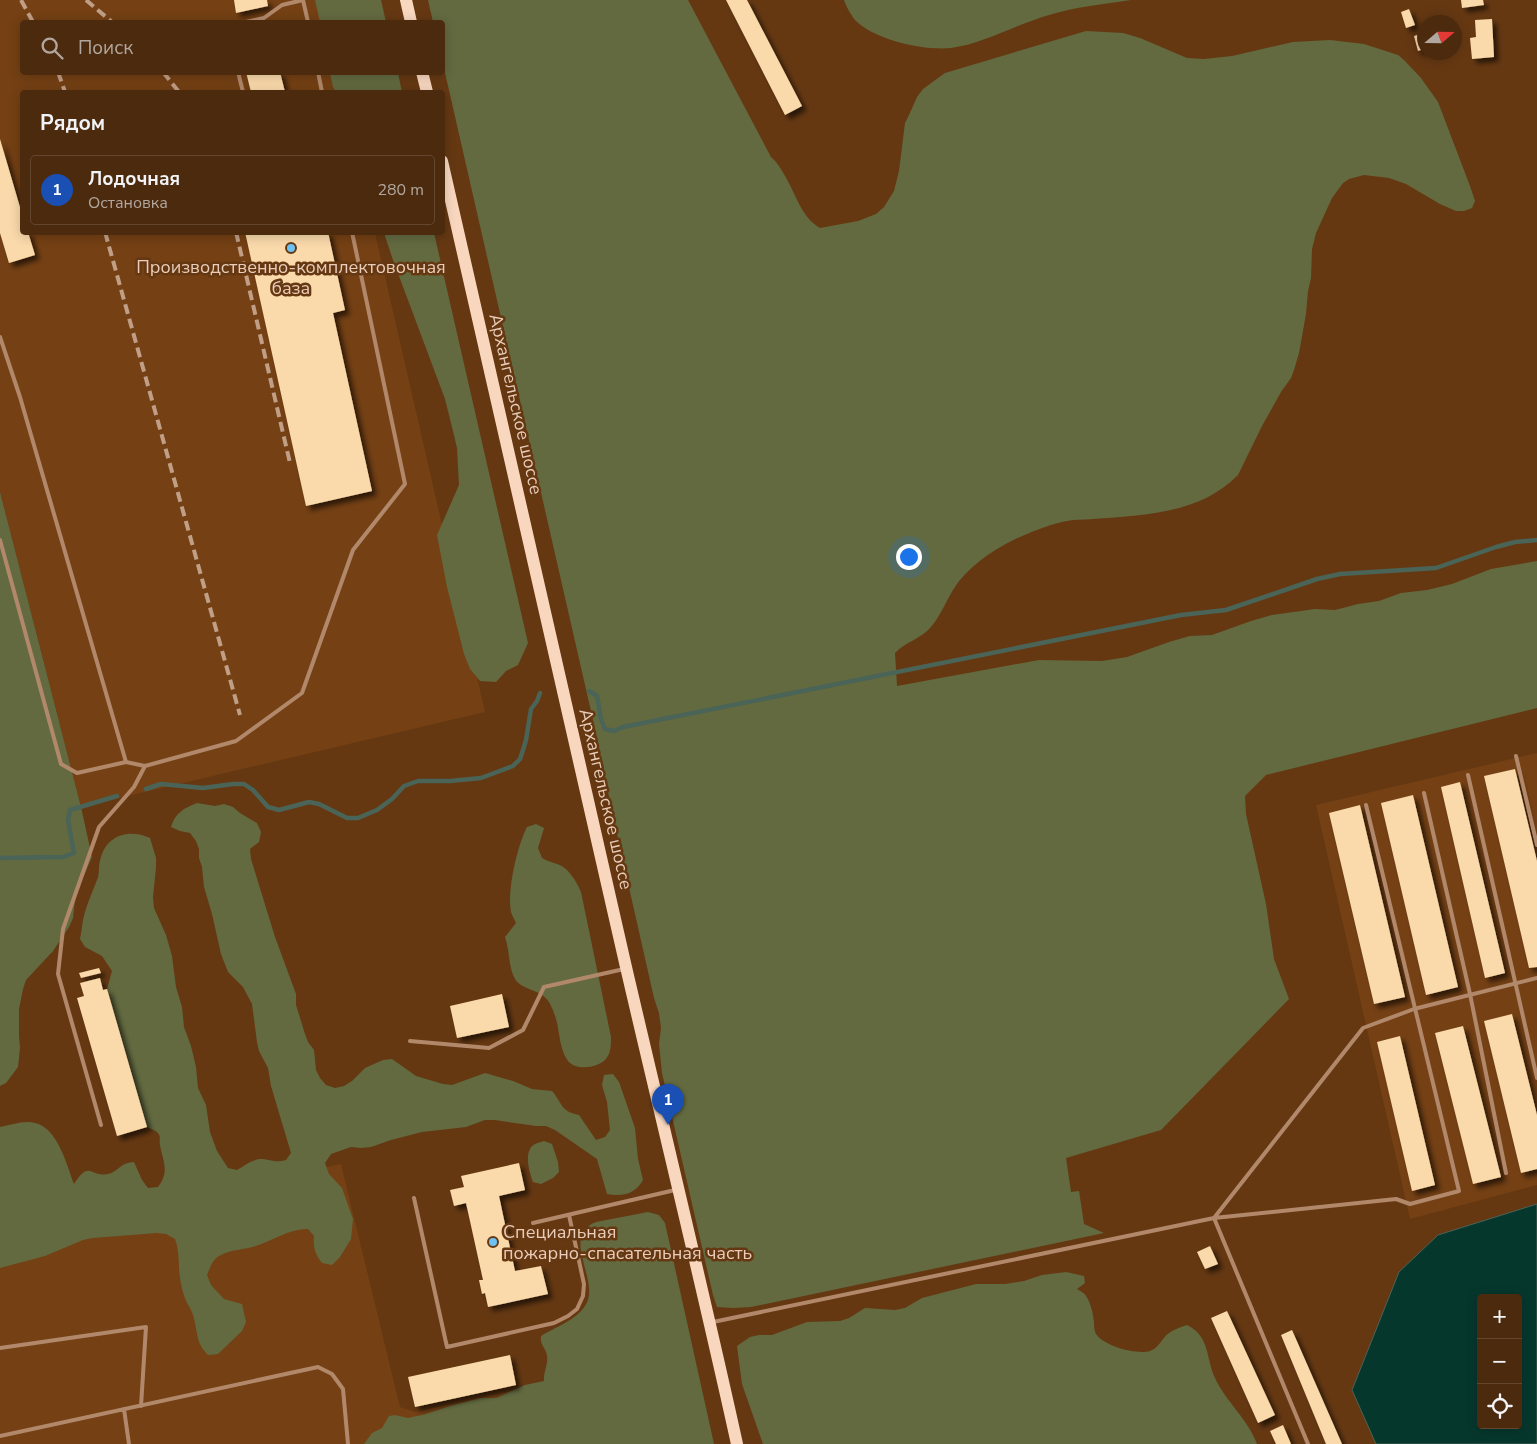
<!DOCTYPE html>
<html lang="ru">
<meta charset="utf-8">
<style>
body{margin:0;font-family:"Nunito Sans",sans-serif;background:#533217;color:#f1f3f6}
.controls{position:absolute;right:15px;bottom:15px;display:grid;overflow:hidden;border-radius:5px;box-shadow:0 2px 12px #0003}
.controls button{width:45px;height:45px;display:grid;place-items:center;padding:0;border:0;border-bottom:1px solid #63462e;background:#4c2a0e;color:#f1f3f6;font:25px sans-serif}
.compass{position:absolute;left:1417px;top:15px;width:45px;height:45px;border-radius:50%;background:#4c2a0e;box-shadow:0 2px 12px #0003;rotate:70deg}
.you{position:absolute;left:908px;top:556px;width:18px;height:18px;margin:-12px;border:4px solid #fff;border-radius:50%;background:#1a73e8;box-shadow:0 0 0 8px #1a73e833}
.badge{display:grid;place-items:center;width:32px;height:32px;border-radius:50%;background:#90b9f0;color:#fff;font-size:16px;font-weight:700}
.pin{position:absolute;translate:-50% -41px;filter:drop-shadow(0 1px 2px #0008)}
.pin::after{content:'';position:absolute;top:26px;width:18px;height:15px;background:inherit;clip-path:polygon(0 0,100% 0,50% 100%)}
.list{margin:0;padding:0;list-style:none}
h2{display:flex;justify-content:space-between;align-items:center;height:65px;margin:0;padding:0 20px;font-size:21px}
h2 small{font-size:16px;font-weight:400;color:#b2a79e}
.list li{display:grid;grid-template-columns:32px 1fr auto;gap:15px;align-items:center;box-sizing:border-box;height:70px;margin:0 10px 10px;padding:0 10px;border:1px solid #63462e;border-radius:5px}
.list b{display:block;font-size:19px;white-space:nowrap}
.list p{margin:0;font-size:16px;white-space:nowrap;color:#b2a79e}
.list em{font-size:16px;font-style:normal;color:#b2a79e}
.icon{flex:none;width:28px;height:28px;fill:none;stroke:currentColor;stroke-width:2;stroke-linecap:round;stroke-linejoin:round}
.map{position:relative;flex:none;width:1537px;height:1444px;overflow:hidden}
.search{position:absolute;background:#4c2a0e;box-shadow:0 2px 12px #0003;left:20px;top:20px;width:425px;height:55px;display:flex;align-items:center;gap:12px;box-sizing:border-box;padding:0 18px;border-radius:5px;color:#b2a79e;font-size:19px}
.panel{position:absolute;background:#4c2a0e;box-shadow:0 2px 12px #0003;left:20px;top:90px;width:425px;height:145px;border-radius:5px}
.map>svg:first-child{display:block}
.built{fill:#744014}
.green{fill:#636a40}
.water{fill:#06372d;stroke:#4a6457;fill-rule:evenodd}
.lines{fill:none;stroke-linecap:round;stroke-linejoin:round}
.stream{stroke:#4a6457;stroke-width:4.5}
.building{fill:#fadaab;filter:url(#shadow)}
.lane{stroke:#b2886b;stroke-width:4}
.primary{stroke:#f9d7bf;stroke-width:12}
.rail{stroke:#c09f86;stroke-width:4;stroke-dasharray:10 5;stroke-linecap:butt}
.poi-dot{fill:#6ec2f3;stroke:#653812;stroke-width:2}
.labels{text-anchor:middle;stroke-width:5;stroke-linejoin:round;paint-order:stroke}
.poi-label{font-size:18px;fill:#e9cdba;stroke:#653812}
.street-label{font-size:18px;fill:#e9cdba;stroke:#653812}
</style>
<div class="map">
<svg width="1537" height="1444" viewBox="0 0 1537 1444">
<defs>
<filter id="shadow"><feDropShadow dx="4.5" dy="4.5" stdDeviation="2.5" flood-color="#0009"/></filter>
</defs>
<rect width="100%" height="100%" fill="#653812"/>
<path class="built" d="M 0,0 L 321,0 L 326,22 L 22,22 L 22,72 L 338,73 L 343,92 L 22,92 L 22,232 L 375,233 L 485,712 L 81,807 L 0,492 Z
M 1537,753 L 1537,1185 L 1410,1219 L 1316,805 Z
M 341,1164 L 400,1407 L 415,1412 L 570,1378 L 583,1444 L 0,1444 L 0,1236 Z"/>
<path class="green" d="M 315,0 L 381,0 L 386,22 L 320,22 Z
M 428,0 L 688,0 L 771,157 C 777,162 781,169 785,176 C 796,194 801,217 820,228 L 858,221 L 876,214 L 884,207 L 894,191 L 899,171 L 905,123 L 909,115 L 917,97 L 923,89 L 945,73 L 1086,31 L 1123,33 L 1140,38 L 1187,58 L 1204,59 L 1232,56 L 1293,42 L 1330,40 L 1364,44 L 1398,55 L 1404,60 L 1421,78 L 1438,102 L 1470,186 L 1475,201 L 1472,208 L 1464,211 L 1456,211 L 1440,204 L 1406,184 L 1389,178 L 1364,175 L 1349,179 L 1343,183 L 1332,198 L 1316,233 L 1312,249 L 1311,278 L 1308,291 L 1306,314 L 1299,353 L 1294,370 L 1291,378 L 1281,392 L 1262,426 L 1238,475 C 1200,514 1144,515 1093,519 C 1085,520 1075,519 1067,521 C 1054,523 1039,529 1027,534 C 1003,543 972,563 957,584 C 947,598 942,614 931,627 C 921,639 905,642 895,653 L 897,686 L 1039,660 L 1102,661 L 1127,657 L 1169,642 L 1190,636 L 1212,635 L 1251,621 L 1272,615 L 1315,609 L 1335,610 L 1358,604 L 1379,601 L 1401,593 L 1427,590 L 1452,584 L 1491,569 L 1537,561 L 1537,708 L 1266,775 L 1245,796 L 1246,814 L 1266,904 L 1274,959 L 1289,999 L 1161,1130 L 1066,1158 L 1071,1192 L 1079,1191 L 1084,1224 L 1104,1233 L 751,1307 L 733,1308 L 717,1307 L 713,1295 L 662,1073 L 659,1044 L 661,1028 L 659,1013 L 654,998 L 614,821 L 596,733 L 443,64 L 442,22 L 433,22 Z
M 844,0 L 1131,0 C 1104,4 1075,7 1049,15 C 1017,24 983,44 951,48 C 925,51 874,40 855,20 C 851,15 846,6 844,0 Z
M 330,73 L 398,73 L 402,92 L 336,92 L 333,87 Z
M 384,233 L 434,233 L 528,643 L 518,665 L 506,671 L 496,682 L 480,681 L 470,669 L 464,654 L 447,587 L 437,535 L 459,485 L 457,448 L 453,431 L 445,399 L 393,260 Z
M 0,492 L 81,807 L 92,857 L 81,882 L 75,900 L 73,918 L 69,927 L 53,951 L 26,980 L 23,989 L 19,1009 L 19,1036 L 20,1048 L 18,1067 L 6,1083 L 0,1086 Z
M 197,803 L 215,806 L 224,804 L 233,807 L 240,813 L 257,823 L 261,832 L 259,842 L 250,849 L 251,859 L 275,937 L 296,994 L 296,1005 L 305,1034 L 308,1042 L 314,1050 L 316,1070 L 320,1078 L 326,1085 L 335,1088 L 344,1086 L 352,1081 L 365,1068 L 383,1060 L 392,1059 L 416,1076 L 443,1084 L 452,1085 L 485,1073 L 513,1081 L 532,1089 L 552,1091 C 563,1104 560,1111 579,1115 L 596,1140 L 605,1137 L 610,1130 L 607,1102 L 602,1085 L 604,1075 L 613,1074 L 619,1082 L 635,1128 L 638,1159 L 643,1180 C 635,1194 623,1197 607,1194 L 597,1159 L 555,1130 L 546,1126 L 536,1126 L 495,1120 L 485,1120 L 466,1127 L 422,1132 L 391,1140 L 371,1147 L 361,1148 L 351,1147 L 331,1154 L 325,1163 L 329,1174 L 342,1188 L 353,1219 L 351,1239 L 340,1257 L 332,1265 L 322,1263 C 315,1254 313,1248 314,1236 L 308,1229 C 289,1229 274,1240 256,1246 C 244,1250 231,1249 219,1256 C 212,1260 210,1268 207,1275 L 211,1285 L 224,1299 L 242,1304 L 246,1322 L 242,1331 L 218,1354 L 208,1355 C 196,1343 198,1334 194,1319 C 193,1312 189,1307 186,1301 C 183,1293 181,1286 180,1278 C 178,1265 180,1252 175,1239 L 166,1234 L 157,1233 L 93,1238 L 83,1240 L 45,1256 L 0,1268 L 0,1127 C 11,1125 24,1120 35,1123 C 58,1128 67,1166 74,1184 C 90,1159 90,1178 108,1174 C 120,1171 119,1163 134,1162 L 142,1180 L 148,1188 L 158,1187 C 170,1171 163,1162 160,1145 C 159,1140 161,1137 158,1133 C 155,1130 151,1129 147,1127 L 107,989 L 112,971 L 102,956 L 85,947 L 80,939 C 82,930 82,921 85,912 C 88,901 93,891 97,880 C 100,874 98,867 100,861 C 105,835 129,828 150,838 L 156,858 L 156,867 L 153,897 L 154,908 L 166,935 L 172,956 L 176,987 L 182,1007 L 184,1027 L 191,1046 L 196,1067 L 198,1088 L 206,1105 L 210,1132 L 217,1151 L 228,1168 L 237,1170 C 244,1166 254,1158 262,1159 C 273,1160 275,1163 286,1160 L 291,1153 L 271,1086 L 268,1068 L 259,1051 L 257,1042 L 252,1004 L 243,987 L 228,972 L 221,954 L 212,914 L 204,887 L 202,867 L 199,858 L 199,849 L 196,841 L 190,833 L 180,831 L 171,827 C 175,813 184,808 197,803 Z
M 536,824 L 544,828 L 538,848 L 542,858 C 547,861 552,862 557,864 C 568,867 577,882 581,892 L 611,1037 C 611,1044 611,1053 606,1059 C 598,1068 576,1071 568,1061 C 561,1051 560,1039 558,1028 C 557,1020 553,1009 549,1002 C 541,989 521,990 515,979 C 508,966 510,951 505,937 L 516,923 C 514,919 512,915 511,912 C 507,890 517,847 527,827 Z
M 544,1141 L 552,1144 L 558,1162 L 559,1172 L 553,1178 L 541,1184 L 533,1182 C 530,1174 525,1158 530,1149 C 532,1144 538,1143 544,1141 Z
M 648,1212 L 659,1215 L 665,1223 L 714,1444 L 364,1444 L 372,1433 L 382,1428 L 389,1416 L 395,1415 L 408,1418 L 426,1414 L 450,1406 L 481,1398 L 496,1398 L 525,1385 L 544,1381 C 543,1372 550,1362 546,1352 C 543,1345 540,1344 541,1336 C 555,1327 575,1321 585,1306 C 602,1282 559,1236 596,1222 Z
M 1066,1272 L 1084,1276 L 1085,1283 L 1077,1289 C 1080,1291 1085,1293 1086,1296 C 1091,1303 1093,1314 1094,1322 C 1094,1326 1094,1330 1096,1334 C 1104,1346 1136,1355 1150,1351 C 1159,1348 1162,1338 1169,1333 C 1175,1329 1181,1327 1187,1325 C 1210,1336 1206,1359 1215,1378 C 1226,1402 1248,1419 1257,1444 L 763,1444 L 742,1384 L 737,1346 L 750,1337 L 759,1335 L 772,1335 L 807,1322 L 840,1321 L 849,1318 L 865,1308 L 895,1310 L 905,1308 L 922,1298 L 976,1284 L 1005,1284 L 1024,1281 L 1042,1275 Z"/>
<path class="water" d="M 1537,1204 L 1537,1444 L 1376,1444 L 1352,1390 L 1399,1272 L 1438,1235 ZM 1481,1298 L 1518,1298 L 1518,1425 L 1481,1425 Z"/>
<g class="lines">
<path class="stream" d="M 589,691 L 597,696 L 601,719 L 605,729 L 614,731 L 623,727 L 1181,615 L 1226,610 L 1317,579 L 1340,574 L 1436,568 L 1496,547 L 1515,542 L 1537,540
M 146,789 L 161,784 L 203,788 L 233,784 L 244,784 L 253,790 L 268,807 L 279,810 L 309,802 L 319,804 L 347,818 L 358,818 L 377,810 L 392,799 L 404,786 L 418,781 L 450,781 L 481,778 L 513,766 L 520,759 L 523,750 L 526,740 L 531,709 L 537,701 L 540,693
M 0,858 L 63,857 L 74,853 L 68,820 L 70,810 L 117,796"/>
</g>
<path class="building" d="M 234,0 L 267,0 L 268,6 L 236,13 Z
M 726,0 L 747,0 L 802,106 L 785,115 Z
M 1461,0 L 1483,0 L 1484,5 L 1462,8 Z
M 1409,9 L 1415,25 L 1406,28 L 1401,12 Z
M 1492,19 L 1494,57 L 1472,59 L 1470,38 L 1476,37 L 1475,20 Z
M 1424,33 L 1424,49 L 1418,51 L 1414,36 Z
M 246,72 L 280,72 L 285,92 L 251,92 Z
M 0,139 L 22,214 L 22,232 L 28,232 L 35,255 L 9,263 L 0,233 Z
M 245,232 L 328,232 L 345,310 L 333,313 L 372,491 L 306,506 Z
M 1515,769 L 1537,861 L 1537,967 L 1529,968 L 1484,776 Z
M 1460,782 L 1505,973 L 1485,978 L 1441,787 Z
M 1413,795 L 1458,987 L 1426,995 L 1381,803 Z
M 1360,805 L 1405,997 L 1374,1004 L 1329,813 Z
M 99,968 L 101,973 L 81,978 L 79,973 Z
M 100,978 L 103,990 L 107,989 L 147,1127 L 117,1136 L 77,998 L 84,996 L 80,983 Z
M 502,994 L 509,1027 L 457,1038 L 450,1006 Z
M 1512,1014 L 1537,1115 L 1537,1169 L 1521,1173 L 1484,1021 Z
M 1463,1026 L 1501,1177 L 1473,1184 L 1435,1033 Z
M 1400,1036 L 1435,1185 L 1412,1191 L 1377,1042 Z
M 519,1163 L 525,1190 L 499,1196 L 515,1271 L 541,1266 L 548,1294 L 488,1307 L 485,1293 L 482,1294 L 479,1280 L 483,1280 L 466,1203 L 454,1206 L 450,1190 L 464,1187 L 461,1176 Z
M 1210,1246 L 1218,1264 L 1205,1269 L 1197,1252 Z
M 1227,1311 L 1275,1415 L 1258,1423 L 1211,1318 Z
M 1292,1330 L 1342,1444 L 1326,1444 L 1281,1335 Z
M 510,1355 L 516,1385 L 415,1407 L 408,1377 Z
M 1283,1425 L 1291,1444 L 1276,1444 L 1270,1431 Z"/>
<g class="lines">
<path class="lane" d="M 303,0 L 308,22
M 246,22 L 264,18 L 282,5 L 303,0
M 238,72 L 243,92
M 318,72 L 322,92
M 0,337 L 20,397 L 126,762
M 0,540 L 61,764 L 77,773 L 126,762 L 145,766 L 236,741 L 302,693 L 353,550 L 405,484 L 352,232
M 1516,756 L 1537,845
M 1468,775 L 1537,1078
M 1424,793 L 1470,994 L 1506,1173
M 410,1041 L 489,1048 L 523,1030 L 544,987 L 624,969
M 101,1125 L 58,974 L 63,929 L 99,827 L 134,787 L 145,766
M 414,1198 L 447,1347 L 554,1323 L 568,1316 L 577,1309 L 583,1296 L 584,1284 L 569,1215
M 533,1223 L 675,1190
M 713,1322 L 1214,1218 L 1363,1028 L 1414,1009 L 1537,978
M 0,1348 L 146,1327 L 141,1406
M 124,1409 L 129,1444
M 0,1436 L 318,1367 L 332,1374 L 343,1389 L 348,1444
M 1308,1444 L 1214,1218 L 1396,1199 L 1410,1204 L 1459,1191 L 1366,805"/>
<path class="primary" d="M 406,0 L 411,22
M 422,72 L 427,92
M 442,161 C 504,430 564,699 626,967 C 663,1126 702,1285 737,1444"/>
<path class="rail" d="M 21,0 L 33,22
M 86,0 L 112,22
M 58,72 L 65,92
M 163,72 L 179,92
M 105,232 L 240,715
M 236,232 L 290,463"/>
</g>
<g class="poi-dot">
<circle cx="291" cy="248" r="5"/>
<circle cx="493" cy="1242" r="5"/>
</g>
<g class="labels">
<g class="poi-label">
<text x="291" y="273">Производственно-комплектовочная<tspan x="291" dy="21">база</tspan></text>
<text x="503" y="1238" text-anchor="start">Специальная<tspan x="503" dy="21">пожарно-спасательная часть</tspan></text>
</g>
<g class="street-label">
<text transform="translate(516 404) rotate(77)" y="6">Архангельское шоссе</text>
<text transform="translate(606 799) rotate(77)" y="6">Архангельское шоссе</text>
</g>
</g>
</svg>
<div class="controls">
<button>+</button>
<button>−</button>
<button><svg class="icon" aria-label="locate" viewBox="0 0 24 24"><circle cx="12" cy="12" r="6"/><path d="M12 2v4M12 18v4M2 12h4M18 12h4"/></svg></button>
</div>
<svg class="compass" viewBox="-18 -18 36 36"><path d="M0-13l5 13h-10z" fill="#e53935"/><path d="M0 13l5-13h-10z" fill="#b2a79e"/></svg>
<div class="you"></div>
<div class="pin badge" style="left:668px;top:1125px;background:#1a4fb4">1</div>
<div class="search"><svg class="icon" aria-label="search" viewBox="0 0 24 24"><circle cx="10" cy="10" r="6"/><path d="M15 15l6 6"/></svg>Поиск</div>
<section class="panel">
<h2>Рядом<small></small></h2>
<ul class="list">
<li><span class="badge" style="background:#1a4fb4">1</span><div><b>Лодочная</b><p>Остановка</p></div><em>280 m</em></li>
</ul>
</section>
</div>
